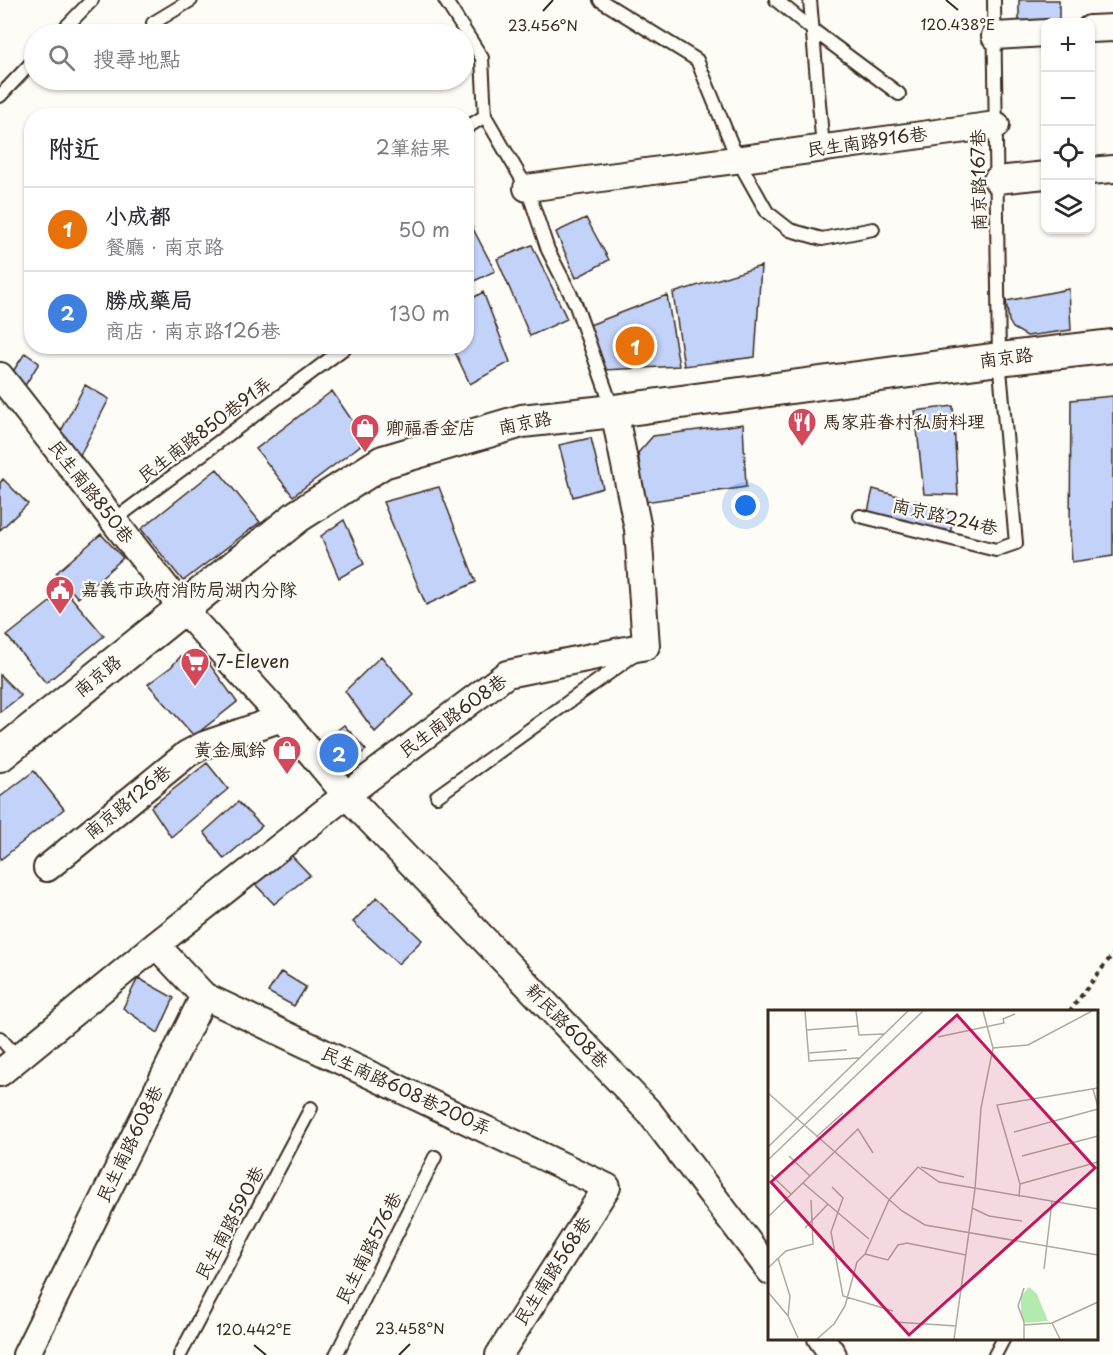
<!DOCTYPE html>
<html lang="zh-TW">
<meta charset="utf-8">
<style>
body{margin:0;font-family:"Playpen Sans","LXGW WenKai TC",sans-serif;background:#f2f2f3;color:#2b2b33}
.controls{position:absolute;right:18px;top:18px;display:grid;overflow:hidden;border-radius:12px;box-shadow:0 2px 4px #0004}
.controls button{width:54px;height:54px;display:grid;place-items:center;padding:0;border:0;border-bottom:2px solid #e1e1e2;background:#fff;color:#2b2b33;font:30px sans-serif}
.you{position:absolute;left:746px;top:506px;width:21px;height:21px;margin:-15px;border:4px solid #fff;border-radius:50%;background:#1a73e8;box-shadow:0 0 0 9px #1a73e833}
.badge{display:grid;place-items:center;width:39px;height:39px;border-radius:50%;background:#b45309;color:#fff;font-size:20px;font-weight:700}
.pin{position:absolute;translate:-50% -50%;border:3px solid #fff;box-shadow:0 2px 6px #0006}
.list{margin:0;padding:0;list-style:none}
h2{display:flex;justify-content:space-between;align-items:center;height:78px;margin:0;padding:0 24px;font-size:26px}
h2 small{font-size:20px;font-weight:400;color:#7c7c81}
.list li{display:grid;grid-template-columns:39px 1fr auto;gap:18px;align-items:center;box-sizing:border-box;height:84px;padding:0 24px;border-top:2px solid #e1e1e2}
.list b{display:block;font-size:22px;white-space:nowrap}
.list p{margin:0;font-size:20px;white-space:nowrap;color:#7c7c81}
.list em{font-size:20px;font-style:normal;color:#7c7c81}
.icon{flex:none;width:33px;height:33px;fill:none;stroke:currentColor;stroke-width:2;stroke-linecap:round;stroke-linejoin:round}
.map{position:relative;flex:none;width:1113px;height:1355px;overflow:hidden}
.search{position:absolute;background:#fff;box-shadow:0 2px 4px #0004;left:24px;top:24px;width:450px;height:66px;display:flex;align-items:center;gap:15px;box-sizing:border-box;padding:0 21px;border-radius:33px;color:#7c7c81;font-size:22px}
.panel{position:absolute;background:#fff;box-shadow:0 2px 4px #0004;left:24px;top:108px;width:450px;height:246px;border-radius:24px}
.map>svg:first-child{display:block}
.building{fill:#c2d2f8;stroke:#3b2a1e;stroke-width:1.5}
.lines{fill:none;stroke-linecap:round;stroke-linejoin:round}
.service-casing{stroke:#3b2a1e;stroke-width:16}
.minor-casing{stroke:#3b2a1e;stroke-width:30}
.tertiary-casing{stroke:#3b2a1e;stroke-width:36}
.path{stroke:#3b2a1e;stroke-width:4;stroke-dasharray:4.5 4.5;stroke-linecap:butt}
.service{stroke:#fdfcf7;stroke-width:12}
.minor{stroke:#fdfcf7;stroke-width:26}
.tertiary{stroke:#fdfcf7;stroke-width:32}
.ticks{fill:none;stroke:#3b2a1e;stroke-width:2}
.labels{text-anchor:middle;stroke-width:4.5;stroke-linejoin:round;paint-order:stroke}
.street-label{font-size:18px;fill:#3b2a1e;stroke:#fdfcf7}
.poi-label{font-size:18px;fill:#3b2a1e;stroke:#fdfcf7;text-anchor:start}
.inset-road{fill:none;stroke:#afa8a0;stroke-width:1.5}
.view{fill:#c2185b;fill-opacity:0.15;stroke:#c2185b;stroke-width:3}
.inset-edge{fill:none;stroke:#3b2a1e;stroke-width:3}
.ticks-label{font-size:15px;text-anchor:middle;fill:#3b2a1e;stroke:#fdfcf7;stroke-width:4.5;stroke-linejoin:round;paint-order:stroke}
</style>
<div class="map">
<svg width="1113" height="1355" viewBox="0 0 1113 1355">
<rect width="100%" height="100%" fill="#fdfcf7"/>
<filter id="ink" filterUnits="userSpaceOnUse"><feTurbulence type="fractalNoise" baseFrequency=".0167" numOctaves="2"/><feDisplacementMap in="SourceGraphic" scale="12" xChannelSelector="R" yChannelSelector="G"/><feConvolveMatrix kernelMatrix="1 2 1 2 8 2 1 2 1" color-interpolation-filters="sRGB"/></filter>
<g filter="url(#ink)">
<path class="building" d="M 1019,0 L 1059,0 L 1059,22 L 1046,22 L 1019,28 Z
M 586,218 L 609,260 L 576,278 L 556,232 Z
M 469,221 L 495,271 L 466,285 L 466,223 Z
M 532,245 L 567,319 L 530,336 L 497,259 Z
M 761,266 L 755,357 L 684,366 L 673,293 Z
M 1069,289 L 1071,330 L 1027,336 L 1013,328 L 1009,321 L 1006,301 Z
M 483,292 L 510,362 L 470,384 L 452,346 L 466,346 L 466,302 Z
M 667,295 L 679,366 L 605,370 L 587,326 Z
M 25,353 L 39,363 L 21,392 L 8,379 Z
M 85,385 L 109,399 L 78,459 L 58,437 Z
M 332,391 L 366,441 L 293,496 L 256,449 Z
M 1113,396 L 1113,556 L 1072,562 L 1070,532 L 1071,400 Z
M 953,406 L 958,495 L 924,494 L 915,411 Z
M 743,424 L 746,487 L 645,502 L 638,453 L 653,436 Z
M 591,438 L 603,488 L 573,497 L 559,445 Z
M 217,469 L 260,522 L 183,581 L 141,529 Z
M 3,479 L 28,504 L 0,530 L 0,483 Z
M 439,487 L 476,582 L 426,605 L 383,502 Z
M 873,489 L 956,512 L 947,543 L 866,521 Z
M 344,520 L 364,564 L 339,578 L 321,536 Z
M 101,534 L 123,558 L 78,598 L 56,573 Z
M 65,590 L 104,636 L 46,683 L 7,636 Z
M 193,653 L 208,662 L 237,702 L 194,736 L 148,684 L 171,667 L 181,656 Z
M 381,656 L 414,695 L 375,732 L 345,691 Z
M 0,675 L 21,696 L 0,712 Z
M 344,725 L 366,750 L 343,768 L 329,767 L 315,748 Z
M 207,763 L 228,789 L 171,837 L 151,807 Z
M 34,771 L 64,809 L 0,860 L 0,797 Z
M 238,802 L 262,826 L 224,859 L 204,832 Z
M 288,852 L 310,875 L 274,904 L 252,881 Z
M 377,897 L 422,940 L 398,964 L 353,922 Z
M 281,972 L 306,987 L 294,1006 L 268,992 Z
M 138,978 L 174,998 L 158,1033 L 123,1008 Z"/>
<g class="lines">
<g class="service-casing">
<path id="service" d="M 445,0 L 482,58 L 485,116 L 527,188 L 548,250 L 575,303 L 613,410
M 600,0 L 697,60 L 738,160 L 767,212 L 790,230 L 822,239 L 873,229
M 776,0 L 813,30 L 899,94
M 810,0 L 823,148
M 153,23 L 191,0
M 59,34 L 92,0
M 0,96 L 34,60
M 466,128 L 485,116
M 860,516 L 996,550 L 1016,543 L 999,359 L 994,0
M 114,520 L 347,346
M 437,796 L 634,655
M 0,1038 L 18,1058
M 180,1355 L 311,1108
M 336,1355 L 435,1157
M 995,1355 L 1004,1338"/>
</g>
<g class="minor-casing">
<path id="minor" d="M 1090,29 L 1113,28
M 995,36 L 1046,33
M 1090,171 L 1113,169
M 997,180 L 1046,175
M 527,188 L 996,125
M 0,376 L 182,608 L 282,718 L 346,795 L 650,1113 L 770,1271
M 47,868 L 187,754 L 204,745 L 282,718
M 156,945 L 204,996 L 607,1187 L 499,1355
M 0,1073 L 156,945 L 346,795 L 507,674 L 646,646 L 638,529 L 614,411
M 821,1338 L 833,1355
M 26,1355 L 204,996"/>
</g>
<g class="tertiary-casing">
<path id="tertiary" d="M 0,755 L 298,516 L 383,462 L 522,421 L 614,411 L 999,359 L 1113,346"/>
</g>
<path class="path" d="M 1069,1012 L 1113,954"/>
<use href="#service" class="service"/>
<use href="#minor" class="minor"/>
<use href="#tertiary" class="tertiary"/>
</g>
</g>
<path class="ticks" d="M 946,0 L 958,10M 543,11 L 553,0M 254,1345 L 266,1355M 399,1355 L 410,1344"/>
<defs>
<g id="restaurant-pin" transform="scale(1.5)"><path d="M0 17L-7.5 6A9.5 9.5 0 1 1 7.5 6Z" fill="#d1495b" stroke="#fdfcf7"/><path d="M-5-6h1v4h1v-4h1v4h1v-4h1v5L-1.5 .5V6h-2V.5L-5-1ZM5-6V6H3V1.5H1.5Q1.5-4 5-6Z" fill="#fff"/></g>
<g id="shop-pin" transform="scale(1.5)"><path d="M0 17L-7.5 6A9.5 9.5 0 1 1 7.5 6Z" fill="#d1495b" stroke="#fdfcf7"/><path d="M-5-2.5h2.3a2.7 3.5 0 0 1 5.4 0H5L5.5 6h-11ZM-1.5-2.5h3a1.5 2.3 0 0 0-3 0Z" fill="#fff"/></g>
<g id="civic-pin" transform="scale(1.5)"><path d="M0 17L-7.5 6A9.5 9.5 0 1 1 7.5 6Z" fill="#d1495b" stroke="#fdfcf7"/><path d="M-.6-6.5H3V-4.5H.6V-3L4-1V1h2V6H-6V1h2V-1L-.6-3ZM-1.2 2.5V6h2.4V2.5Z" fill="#fff"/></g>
<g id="supermarket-pin" transform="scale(1.5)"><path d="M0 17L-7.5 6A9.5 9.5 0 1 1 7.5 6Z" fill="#d1495b" stroke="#fdfcf7"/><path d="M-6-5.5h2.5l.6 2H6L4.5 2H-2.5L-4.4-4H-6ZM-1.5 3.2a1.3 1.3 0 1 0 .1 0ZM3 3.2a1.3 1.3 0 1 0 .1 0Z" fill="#fff"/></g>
</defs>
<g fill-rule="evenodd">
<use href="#restaurant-pin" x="802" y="422"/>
<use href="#shop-pin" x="365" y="428"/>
<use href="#civic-pin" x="60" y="590"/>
<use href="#supermarket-pin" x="195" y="662"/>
<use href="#shop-pin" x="287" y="750"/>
</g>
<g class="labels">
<g class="street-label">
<text transform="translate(867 142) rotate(-8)" y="6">民生南路916巷</text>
<text transform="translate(979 180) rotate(-91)" y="6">南京路167巷</text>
<text transform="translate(1006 358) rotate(-7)" y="6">南京路</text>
<text transform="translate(525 423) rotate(-11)" y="6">南京路</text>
<text transform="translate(205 430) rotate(-37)" y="6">民生南路850巷91弄</text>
<text transform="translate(91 492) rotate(52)" y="6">民生南路850巷</text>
<text transform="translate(945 517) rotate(13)" y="6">南京路224巷</text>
<text transform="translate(98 676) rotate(-39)" y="6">南京路</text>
<text transform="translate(453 716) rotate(-36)" y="6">民生南路608巷</text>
<text transform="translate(128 802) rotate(-39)" y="6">南京路126巷</text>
<text transform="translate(567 1026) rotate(46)" y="6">新民路608巷</text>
<text transform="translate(406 1091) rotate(25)" y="6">民生南路608巷200弄</text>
<text transform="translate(130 1144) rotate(-64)" y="6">民生南路608巷</text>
<text transform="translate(230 1223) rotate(-62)" y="6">民生南路590巷</text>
<text transform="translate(369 1248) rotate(-63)" y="6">民生南路576巷</text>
<text transform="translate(553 1271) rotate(-57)" y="6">民生南路568巷</text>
</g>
<g class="poi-label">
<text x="823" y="428">馬家莊眷村私廚料理</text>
<text x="386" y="434">卿福香金店</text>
<text x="81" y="596">嘉義市政府消防局湖內分隊</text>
<text x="216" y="668">7-Eleven</text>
<text x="266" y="756" text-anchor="end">黃金風鈴</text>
</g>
</g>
<g transform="translate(768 1010)">
<rect width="330" height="330" fill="#fdfcf7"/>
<path d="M 261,277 L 269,284 L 280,311 L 258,313 L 253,306 L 253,286 Z" fill="#b3ebae"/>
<path class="inset-road" d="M 37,1 L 41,51 L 91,48M 88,1 L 91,25 L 116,24M 38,20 L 90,16M 170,27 L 236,13 L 235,9 L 247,4M 225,38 L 260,35 L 324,1M 40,43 L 79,40M 325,79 L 330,97M 0,83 L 134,201 L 157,215 L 330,245M 246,122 L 330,99M 48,127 L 75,103M 0,137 L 140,1M 21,146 L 42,166M 254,146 L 330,126M 0,150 L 155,1M 153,157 L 196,167M 3,165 L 23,184M 35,173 L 101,229M 252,174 L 330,152M 64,177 L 75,188 L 63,222 L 75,286 L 125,301M 251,187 L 252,174 L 229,95 L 330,78M 204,198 L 221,206 L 254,211M 0,207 L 90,119 L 105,143M 37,218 L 60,194M 97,244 L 120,250 L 130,235 L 139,233 L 198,245M 10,248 L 22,286 L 20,306M 0,258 L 18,241 L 45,234 L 43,190M 276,259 L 284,192M 256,278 L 250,296 L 256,312 L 256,329M 0,282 L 20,306 L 30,328M 127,312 L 188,316M 284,313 L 330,292M 256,315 L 284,313 L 292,329M 49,329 L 66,314 L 77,296 L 89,252 L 97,244 L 121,190 L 150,157 L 171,172 L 330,199M 186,329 L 207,179 L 213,98 L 225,38 L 215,1"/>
<path class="view" d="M 189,5 L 327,158 L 141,325 L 3,172 Z"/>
<rect width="330" height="330" class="inset-edge"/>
</g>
<g class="ticks-label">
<text x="958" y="30">120.438°E</text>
<text x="543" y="31">23.456°N</text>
<text x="410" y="1334">23.458°N</text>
<text x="254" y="1335">120.442°E</text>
</g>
</svg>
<div class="controls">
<button>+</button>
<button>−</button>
<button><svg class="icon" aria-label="locate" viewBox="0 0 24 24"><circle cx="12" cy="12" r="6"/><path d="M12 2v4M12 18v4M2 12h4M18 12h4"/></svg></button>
<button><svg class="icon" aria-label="layers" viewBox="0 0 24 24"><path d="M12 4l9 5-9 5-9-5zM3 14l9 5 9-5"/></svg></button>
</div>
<div class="you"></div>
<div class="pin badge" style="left:635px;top:346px;background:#e8710a">1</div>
<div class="pin badge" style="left:339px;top:753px;background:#3f7fe0">2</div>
<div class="search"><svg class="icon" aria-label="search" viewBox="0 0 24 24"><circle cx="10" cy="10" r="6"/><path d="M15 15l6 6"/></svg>搜尋地點</div>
<section class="panel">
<h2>附近<small>2筆結果</small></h2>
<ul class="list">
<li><span class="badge" style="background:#e8710a">1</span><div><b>小成都</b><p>餐廳 · 南京路</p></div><em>50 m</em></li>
<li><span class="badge" style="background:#3f7fe0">2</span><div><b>勝成藥局</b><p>商店 · 南京路126巷</p></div><em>130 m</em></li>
</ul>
</section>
</div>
